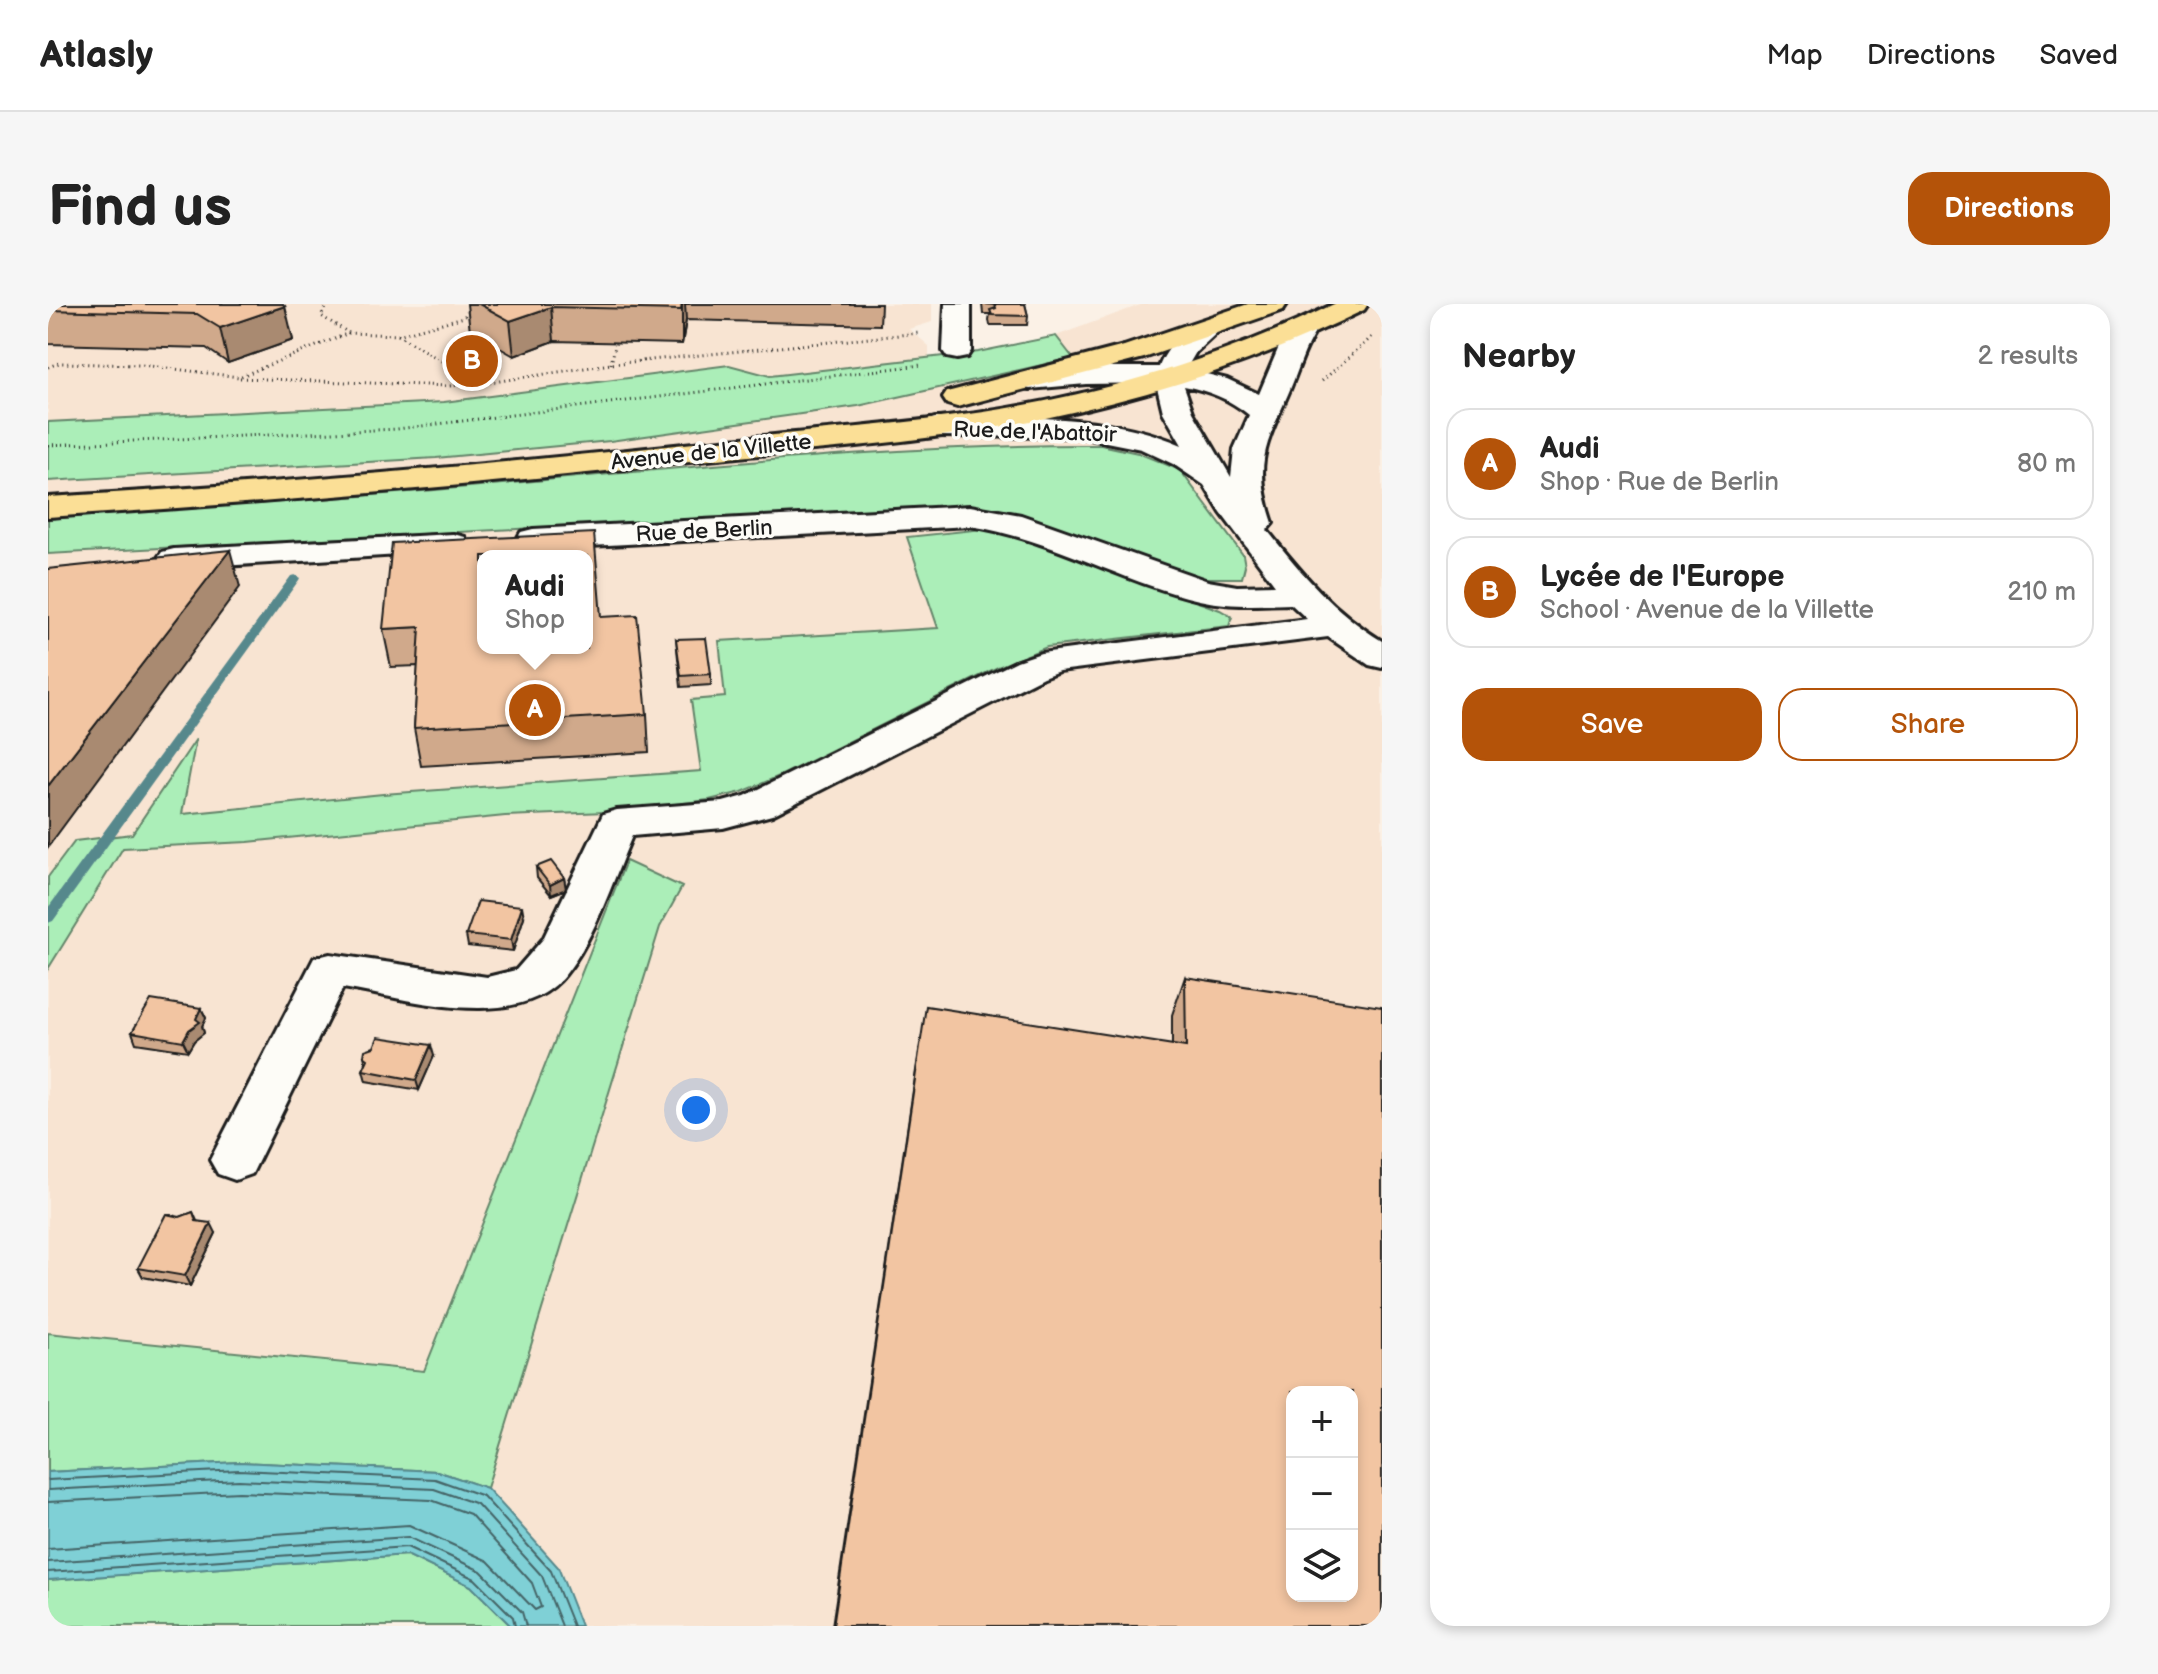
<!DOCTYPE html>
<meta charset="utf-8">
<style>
body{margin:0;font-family:"Balsamiq Sans",sans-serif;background:#f6f6f6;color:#222}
.controls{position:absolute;right:24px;bottom:24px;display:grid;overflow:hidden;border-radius:16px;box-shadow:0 4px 12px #0003}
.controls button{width:72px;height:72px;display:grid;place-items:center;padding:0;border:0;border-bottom:2px solid #e0e0e0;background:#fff;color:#222;font:40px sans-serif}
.you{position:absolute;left:648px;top:806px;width:28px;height:28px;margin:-20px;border:6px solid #fff;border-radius:50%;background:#1a73e8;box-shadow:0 0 0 12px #1a73e833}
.badge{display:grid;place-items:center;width:52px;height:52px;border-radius:50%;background:#b45309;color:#fff;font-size:26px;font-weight:700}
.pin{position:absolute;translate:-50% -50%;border:4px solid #fff;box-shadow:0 2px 8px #0006}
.popup{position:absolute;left:429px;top:246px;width:116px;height:104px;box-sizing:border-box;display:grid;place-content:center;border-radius:16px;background:#fff;filter:drop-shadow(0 2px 6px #0005);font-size:26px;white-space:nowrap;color:#767676}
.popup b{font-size:30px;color:#222}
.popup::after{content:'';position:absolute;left:50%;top:100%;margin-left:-16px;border:16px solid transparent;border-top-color:#fff}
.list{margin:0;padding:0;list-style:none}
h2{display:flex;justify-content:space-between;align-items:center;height:104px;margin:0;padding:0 32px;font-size:34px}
h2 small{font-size:26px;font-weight:400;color:#767676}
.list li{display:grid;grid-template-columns:52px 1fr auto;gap:24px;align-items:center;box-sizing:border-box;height:112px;margin:0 16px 16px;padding:0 16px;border:2px solid #e0e0e0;border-radius:24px}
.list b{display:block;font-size:30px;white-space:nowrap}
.list p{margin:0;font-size:26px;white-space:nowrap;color:#767676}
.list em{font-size:26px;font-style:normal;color:#767676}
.actions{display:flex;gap:16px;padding:24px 32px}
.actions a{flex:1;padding:18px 0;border:2px solid #b45309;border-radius:24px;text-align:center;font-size:28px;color:#b45309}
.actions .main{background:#b45309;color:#fff}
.icon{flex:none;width:44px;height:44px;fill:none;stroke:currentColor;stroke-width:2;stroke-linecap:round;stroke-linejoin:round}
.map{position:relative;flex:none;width:1334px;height:1322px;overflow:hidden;border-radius:24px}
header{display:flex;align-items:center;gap:48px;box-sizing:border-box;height:112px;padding:0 40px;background:#fff;border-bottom:2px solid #e0e0e0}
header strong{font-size:38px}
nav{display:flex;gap:44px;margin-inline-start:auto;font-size:28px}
.intro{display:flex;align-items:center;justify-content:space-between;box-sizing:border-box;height:192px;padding:0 48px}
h1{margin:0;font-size:56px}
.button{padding:20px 36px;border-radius:24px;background:#b45309;color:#fff;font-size:28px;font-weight:700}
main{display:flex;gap:48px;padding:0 48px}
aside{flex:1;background:#fff;border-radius:24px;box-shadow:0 4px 12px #0003}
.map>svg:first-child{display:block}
.built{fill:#f8e4d2;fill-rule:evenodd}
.green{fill:#abeeb8;stroke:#64856a;stroke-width:2}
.water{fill:#7fd0d6;stroke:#57888c;stroke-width:2}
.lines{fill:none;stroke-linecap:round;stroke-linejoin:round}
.shore{stroke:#446466;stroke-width:2}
.stream{fill:#57888c;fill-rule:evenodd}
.minor-casing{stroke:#1c1c1c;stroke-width:6}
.major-casing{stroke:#1c1c1c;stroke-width:6}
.path{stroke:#1c1c1c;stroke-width:3;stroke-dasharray:1 4;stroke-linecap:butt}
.minor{fill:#fdfcf7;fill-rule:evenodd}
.major{fill:#fbdf96;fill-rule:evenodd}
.wall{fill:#d0a98b;stroke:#1c1c1c;stroke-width:2}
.shaded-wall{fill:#a98a71;stroke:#1c1c1c;stroke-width:2}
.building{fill:#f2c5a2;stroke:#1c1c1c;stroke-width:2;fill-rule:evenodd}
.labels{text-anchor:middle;stroke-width:7;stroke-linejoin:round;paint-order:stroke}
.far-street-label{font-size:22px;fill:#1c1c1c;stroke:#fdfcf7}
</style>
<header>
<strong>Atlasly</strong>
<nav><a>Map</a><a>Directions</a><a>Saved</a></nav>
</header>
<div class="intro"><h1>Find us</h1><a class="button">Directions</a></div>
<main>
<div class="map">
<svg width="1334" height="1322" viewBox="0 0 1334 1322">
<rect width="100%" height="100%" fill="#fbf1e6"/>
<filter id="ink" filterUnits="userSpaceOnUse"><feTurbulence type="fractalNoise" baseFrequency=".0125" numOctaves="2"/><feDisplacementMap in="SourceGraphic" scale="16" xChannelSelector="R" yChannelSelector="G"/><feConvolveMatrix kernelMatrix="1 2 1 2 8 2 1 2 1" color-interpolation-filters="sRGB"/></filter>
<g filter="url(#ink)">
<path class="built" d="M 0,0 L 884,0 L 884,18 L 861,25 L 881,42 L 881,53 L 930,48 L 1008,32 L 1095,0 L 1334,0 L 1334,1322 L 463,1322 L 423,1282 L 359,1251 L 0,1276 ZM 435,252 L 539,252 L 539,344 L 435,344 ZM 1244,1088 L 1304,1088 L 1304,1292 L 1244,1292 Z"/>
<path class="green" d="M 1008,32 L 1025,54 L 810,102 L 562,137 L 388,154 L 0,177 L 0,118 L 396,98 L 681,61 L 722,72 L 930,48 Z
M 1053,141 L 1090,149 L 1132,166 L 1195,251 L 1197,262 L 1194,274 L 1149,274 L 958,206 L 823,206 L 0,250 L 0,215 C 159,203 317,193 475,178 C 668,161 860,140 1053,141 Z
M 945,224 L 1172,306 L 1184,313 L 1181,322 L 999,343 L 950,363 L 736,470 L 694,488 L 661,496 L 558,508 L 457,512 L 200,538 L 75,544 L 0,665 L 0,573 L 27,537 L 84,530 L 148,435 L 134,510 L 335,490 L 653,467 L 643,396 L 677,393 L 671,337 L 890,324 L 859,233 Z
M 578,557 L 634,583 L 612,623 L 439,1184 L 389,1167 L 191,1158 L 0,1168 L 0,1029 L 376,1067 Z
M 359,1251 L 423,1282 L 463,1322 L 0,1322 L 0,1276 Z"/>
<path class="water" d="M 191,1158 L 389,1167 L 439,1184 L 510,1263 L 533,1322 L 463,1322 L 423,1282 L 359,1251 L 0,1276 L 0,1168 Z"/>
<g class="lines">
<path class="shore" d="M 0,1176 L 191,1166 L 387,1175 L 435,1192 L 503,1267 L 525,1322
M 0,1186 L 191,1176 L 386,1185 L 429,1200 L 494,1272 L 514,1322
M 0,1198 L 191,1188 L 383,1196 L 422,1210 L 484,1279 L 493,1303 L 487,1306 L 440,1257 L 361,1221 L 0,1245
M 0,1258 L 360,1233 L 433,1267 L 474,1308 L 478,1322
M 0,1268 L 359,1243 L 427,1275 L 465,1313 L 467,1322"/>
<path class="stream" d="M 247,271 L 252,274 L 251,276 L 5,617 L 0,619 L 0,604 L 243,272 Z"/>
<g class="minor-casing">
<path id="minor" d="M 897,0 L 923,0 L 923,47 L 919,53 L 909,55 L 899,53 L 895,47 Z
M 1161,16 L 1170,18 L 1174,24 L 1148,48 L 1138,65 L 1179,75 L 1211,90 L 1230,45 L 1245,21 L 1265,21 L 1268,27 C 1256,45 1251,64 1243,83 C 1219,140 1204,157 1225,219 L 1219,226 C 1256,272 1284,306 1334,337 L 1334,364 L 1321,361 L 1280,333 L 1011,367 L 995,373 L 724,511 L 675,524 L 584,532 C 564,578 548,632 517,671 C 471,730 358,694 295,684 L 204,870 L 187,876 L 170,870 L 162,856 L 266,654 L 282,650 L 439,673 L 468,666 L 495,635 L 555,510 L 569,506 L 675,498 L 697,492 L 969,357 L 993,349 L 1259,315 L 1243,300 C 1212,301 1182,303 1151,296 C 1073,278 1002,234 922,222 L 485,245 L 473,242 L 469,235 L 473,228 L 485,225 L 922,202 L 973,211 L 1160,277 L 1189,282 L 1227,281 L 1173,209 L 1156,181 L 1125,160 L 1093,145 L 1033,133 L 887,132 L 877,129 L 872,123 L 877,117 L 887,114 C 970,114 1056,107 1134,141 L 1115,108 L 1108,79 L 1038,80 L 982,85 L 972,83 L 968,77 L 972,71 L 1038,63 L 1111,63 C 1118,43 1140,21 1161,16 ZM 1136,82 C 1162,87 1181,95 1201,111 L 1186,145 L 1183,173 L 1145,108 Z
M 405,230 L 417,233 L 421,240 L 417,247 L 126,265 L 114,262 L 109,255 L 114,248 L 126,245 Z"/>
</g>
<g class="major-casing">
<path id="major" d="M 1200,0 L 1239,0 L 1235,6 L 1096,54 L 909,103 L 899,100 L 895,94 L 899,88 L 1076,42 Z
M 1286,0 L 1320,0 L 1316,6 C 1197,64 1070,103 939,125 C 846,141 746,147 651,157 C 435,181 217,199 0,213 L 0,193 C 219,180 437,162 655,138 C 748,128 843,122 936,108 C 1056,90 1177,53 1286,0 Z"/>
</g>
<path class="path" d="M 279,0 L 273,12 L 301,29 L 350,31 L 416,13 L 423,0
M 350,31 L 432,80 L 563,60 L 872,29
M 563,60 L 568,38
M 0,63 L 11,59 L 94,61 L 191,73 L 301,29
M 192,74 L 401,82 L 429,80
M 1274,77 L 1324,33
M 0,141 L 349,125 L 873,61"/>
<use href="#minor" class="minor"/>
<use href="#major" class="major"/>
</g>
<path class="wall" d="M 0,0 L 235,0 L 245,36 L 180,59 L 158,44 L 0,40 Z
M 419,0 L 833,0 L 832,21 L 638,16 L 634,40 L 506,37 L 466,52 L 422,27 Z
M 934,0 L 977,0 L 980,12 L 979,21 L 942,21 L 941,16 L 942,10 L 935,10 Z
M 553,313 L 599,410 L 601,448 L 373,462 L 366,424 L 370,362 L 343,363 L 335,325 Z
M 628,335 L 663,370 L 663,381 L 633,383 Z
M 488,563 L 516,574 L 518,585 L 503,591 L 489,574 Z
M 476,613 L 465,647 L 420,642 L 418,631 Z
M 1137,673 L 1334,1322 L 784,1322 L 872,740 L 1124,741 L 1124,711 Z
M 153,704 L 158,714 L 154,722 L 156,729 L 146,737 L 140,747 L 88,739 L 84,728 Z
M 316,752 L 386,752 L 371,786 L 318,777 L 315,766 L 318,760 Z
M 145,908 L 149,917 L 168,929 L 142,982 L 95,973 L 90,964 L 132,913 Z"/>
<path class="shaded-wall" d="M 634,0 L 637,0 L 638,16 L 634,40 Z
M 237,2 L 245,36 L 180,59 L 172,24 Z
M 503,3 L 506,37 L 466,52 L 462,17 Z
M 182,246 L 192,283 L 0,543 L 0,482 Z
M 516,574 L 518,585 L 503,591 L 502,581 Z
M 474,602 L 476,613 L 465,647 L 463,636 Z
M 153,704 L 158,714 L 154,722 L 156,729 L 146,737 L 140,747 L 135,737 Z
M 383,741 L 386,752 L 371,786 L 368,776 Z
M 163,919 L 168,929 L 142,982 L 137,972 Z"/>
<path class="building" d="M 0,0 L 235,0 L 237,2 L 172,24 L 149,10 L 0,6 Z
M 431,0 L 634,0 L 633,6 L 503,3 L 462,17 Z
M 937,0 L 977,0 L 980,12 L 944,11 L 942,6 L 948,4 L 947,1 Z
M 546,229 L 553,313 L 589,311 L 599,410 L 366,424 L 372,323 L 335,325 L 344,239 ZM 435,252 L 539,252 L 539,344 L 435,344 Z
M 182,246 L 0,482 L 0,265 Z
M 658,334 L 663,370 L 633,372 L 628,335 Z
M 503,557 L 516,574 L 502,581 L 488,563 Z
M 430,597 L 474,602 L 463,636 L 418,631 Z
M 1137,673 L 1334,703 L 1334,1322 L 785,1322 L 878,702 L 1138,743 ZM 1244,1088 L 1304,1088 L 1304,1292 L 1244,1292 Z
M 103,696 L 153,704 L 148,715 L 152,718 L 141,726 L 135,737 L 84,728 Z
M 330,733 L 383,741 L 368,776 L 315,766 L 320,755 L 316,752 L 317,746 L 326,743 Z
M 145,908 L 148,917 L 163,919 L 137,972 L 90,964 L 118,910 L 132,913 Z"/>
</g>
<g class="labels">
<g class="far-street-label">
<text transform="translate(987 127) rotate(2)" y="8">Rue de l'Abattoir</text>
<text transform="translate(663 147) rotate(-6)" y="8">Avenue de la Villette</text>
<text transform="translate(656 226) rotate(-3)" y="8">Rue de Berlin</text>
</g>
</g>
</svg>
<div class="controls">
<button>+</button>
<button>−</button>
<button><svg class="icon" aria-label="layers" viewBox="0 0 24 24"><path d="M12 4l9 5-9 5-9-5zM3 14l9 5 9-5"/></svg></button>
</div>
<div class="you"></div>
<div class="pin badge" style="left:487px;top:406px">A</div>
<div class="popup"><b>Audi</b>Shop</div>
<div class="pin badge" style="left:424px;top:57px">B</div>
</div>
<aside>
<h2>Nearby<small>2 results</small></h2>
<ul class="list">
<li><span class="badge">A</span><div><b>Audi</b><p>Shop · Rue de Berlin</p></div><em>80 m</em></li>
<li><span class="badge">B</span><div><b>Lycée de l'Europe</b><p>School · Avenue de la Villette</p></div><em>210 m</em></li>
</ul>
<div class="actions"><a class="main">Save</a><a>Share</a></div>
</aside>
</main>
